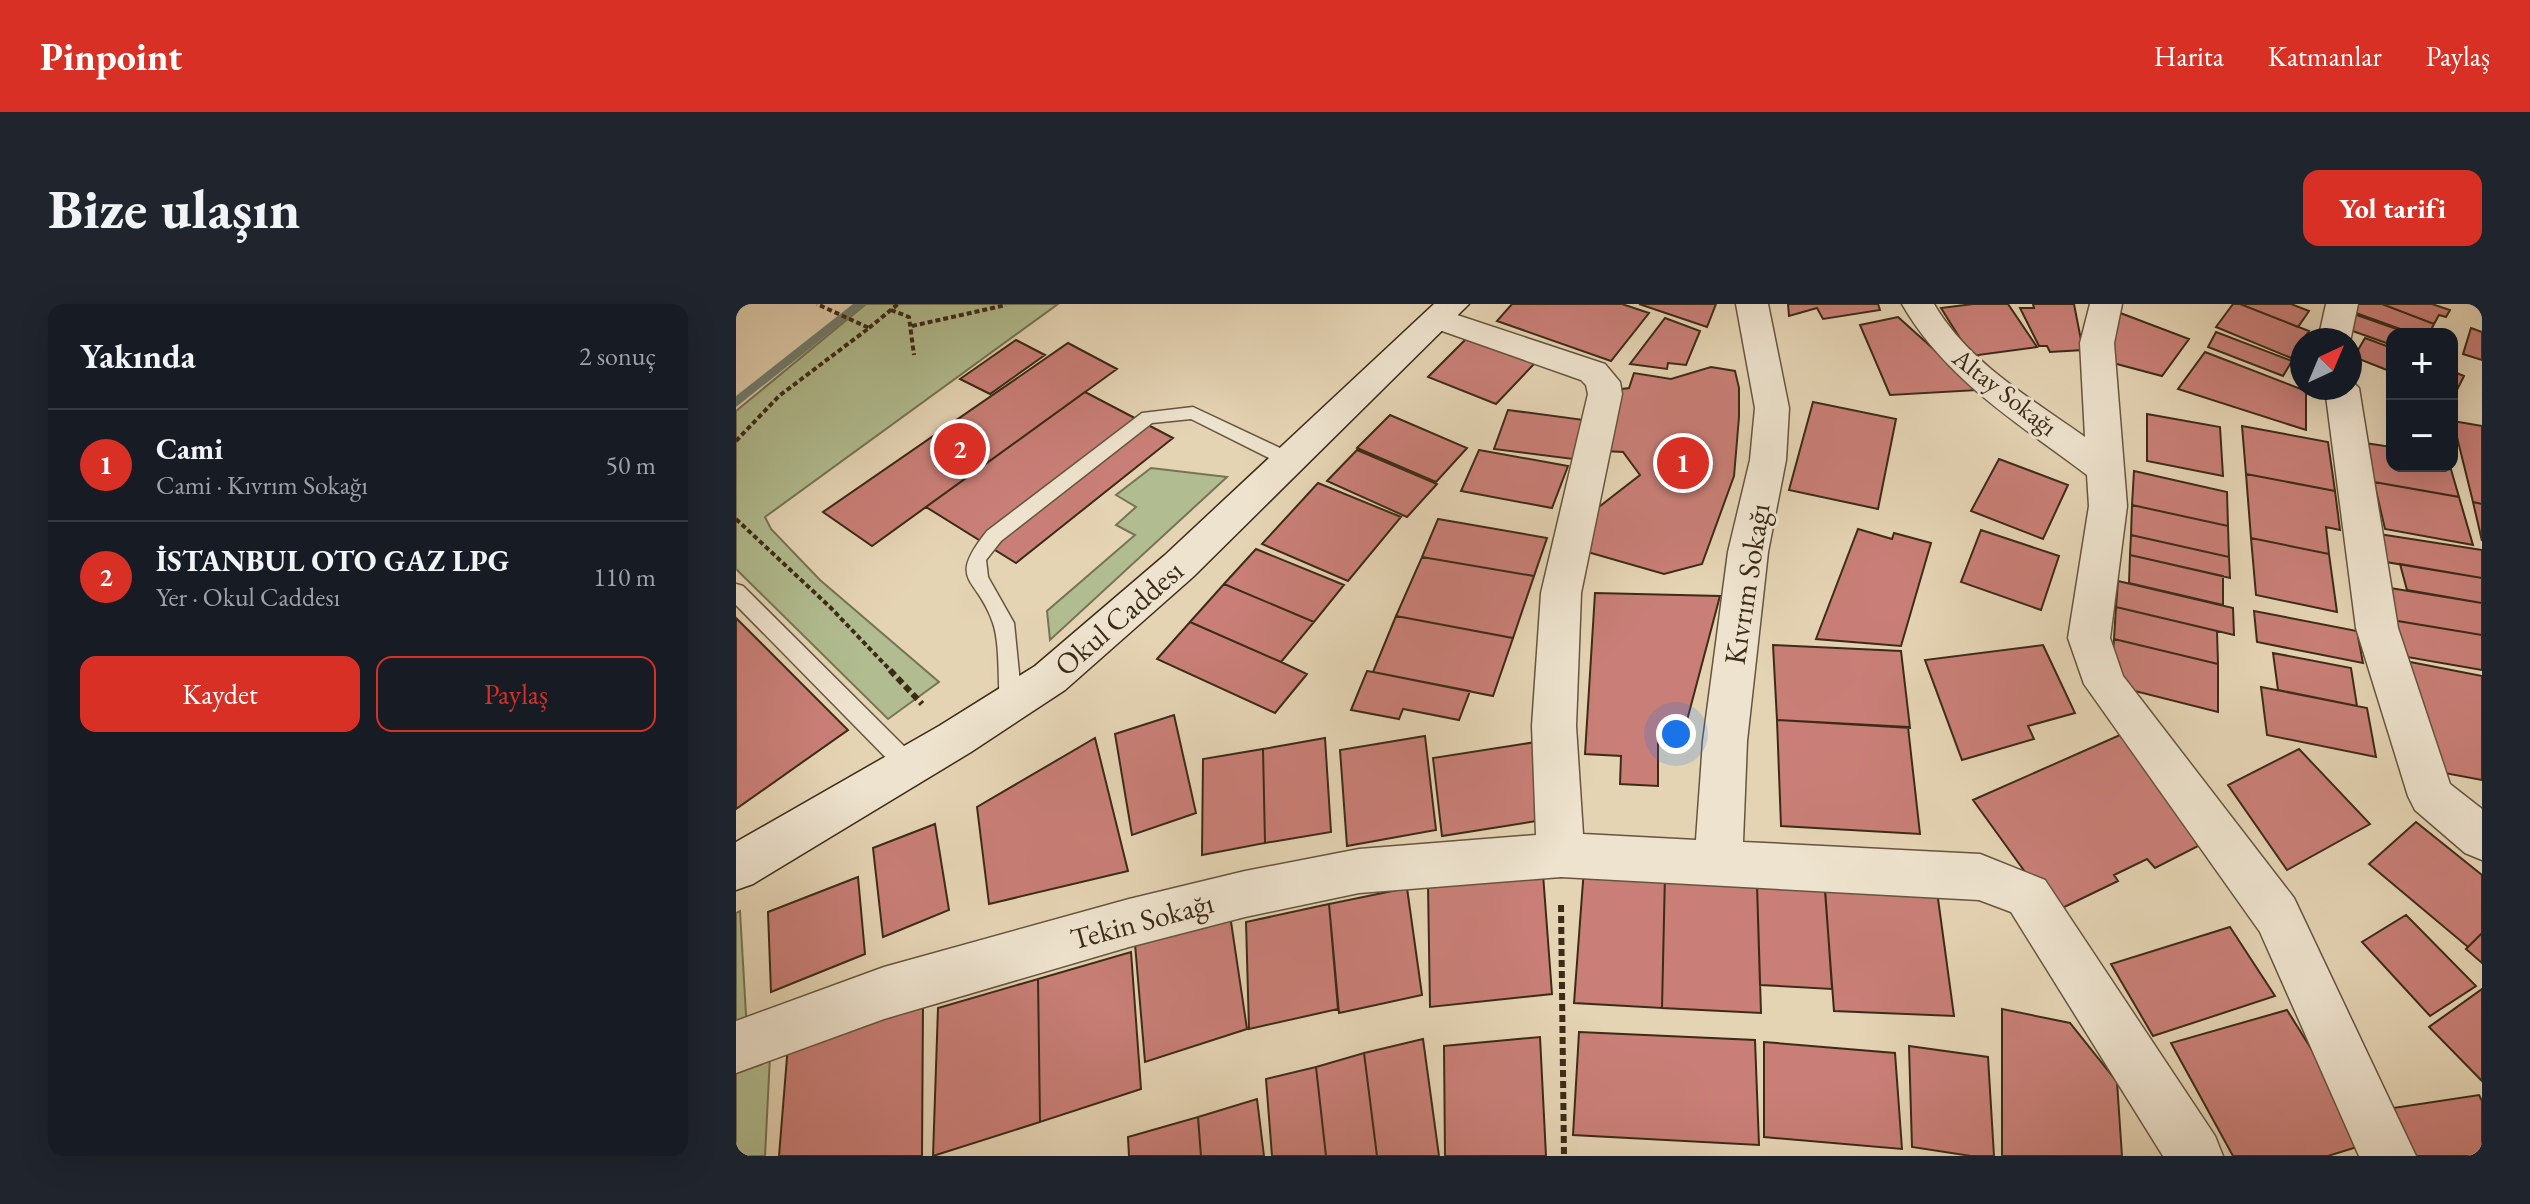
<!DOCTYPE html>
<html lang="tr">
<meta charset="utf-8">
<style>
body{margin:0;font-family:"EB Garamond",serif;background:#20242c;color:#f1f3f6}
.controls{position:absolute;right:24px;top:24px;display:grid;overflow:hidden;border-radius:16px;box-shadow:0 8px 32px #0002}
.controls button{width:72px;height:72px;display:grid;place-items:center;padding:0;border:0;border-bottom:2px solid #363941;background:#171b24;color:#f1f3f6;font:40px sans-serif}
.compass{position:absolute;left:1554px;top:24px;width:72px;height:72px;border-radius:50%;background:#171b24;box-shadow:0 8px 32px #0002;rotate:44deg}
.you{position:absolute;left:940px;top:430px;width:28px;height:28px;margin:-20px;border:6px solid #fff;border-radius:50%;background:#1a73e8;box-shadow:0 0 0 12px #1a73e833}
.badge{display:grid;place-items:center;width:52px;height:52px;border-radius:50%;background:#d93025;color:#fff;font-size:26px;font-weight:700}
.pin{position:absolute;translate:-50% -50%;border:4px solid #fff;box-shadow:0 2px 8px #0006}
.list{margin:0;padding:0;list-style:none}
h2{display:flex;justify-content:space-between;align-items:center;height:104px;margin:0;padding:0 32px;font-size:34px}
h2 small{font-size:26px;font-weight:400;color:#9ea1a6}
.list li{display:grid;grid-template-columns:52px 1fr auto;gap:24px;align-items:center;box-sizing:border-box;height:112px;padding:0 32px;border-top:2px solid #363941}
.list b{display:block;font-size:30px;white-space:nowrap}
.list p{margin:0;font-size:26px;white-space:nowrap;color:#9ea1a6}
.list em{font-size:26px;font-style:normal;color:#9ea1a6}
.actions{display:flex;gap:16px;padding:24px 32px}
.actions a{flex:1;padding:18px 0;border:2px solid #d93025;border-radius:16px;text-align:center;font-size:28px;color:#d93025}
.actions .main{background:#d93025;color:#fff}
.map{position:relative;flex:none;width:1746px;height:852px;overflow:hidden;border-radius:16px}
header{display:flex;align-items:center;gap:48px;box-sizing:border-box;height:112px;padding:0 40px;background:#d93025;color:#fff}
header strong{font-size:38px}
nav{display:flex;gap:44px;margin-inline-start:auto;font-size:28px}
.intro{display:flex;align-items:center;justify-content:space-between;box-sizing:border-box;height:192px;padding:0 48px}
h1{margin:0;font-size:56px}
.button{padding:20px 36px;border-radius:16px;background:#d93025;color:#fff;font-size:28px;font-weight:700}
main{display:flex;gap:48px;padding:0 48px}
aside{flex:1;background:#171b24;border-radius:16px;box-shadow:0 8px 32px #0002}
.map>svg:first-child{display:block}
.green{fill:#b1bd90;stroke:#767454;stroke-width:2}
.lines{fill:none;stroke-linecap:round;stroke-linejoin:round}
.stream{fill:#728073;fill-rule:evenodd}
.building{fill:#c97f77;stroke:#3c2b17;stroke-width:2}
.lane-casing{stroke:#66553e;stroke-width:3}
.street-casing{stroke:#66553e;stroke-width:3}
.secondary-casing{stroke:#3c2b17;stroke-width:3}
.path-far1{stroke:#3c2b17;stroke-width:4;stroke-dasharray:5 3;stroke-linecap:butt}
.path{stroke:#3c2b17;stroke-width:6;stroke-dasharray:7 4;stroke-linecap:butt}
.lane{fill:#eee3ce;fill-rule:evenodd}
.street{fill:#eee3ce;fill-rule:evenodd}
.secondary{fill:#eee3ce;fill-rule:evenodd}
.labels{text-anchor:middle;stroke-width:6;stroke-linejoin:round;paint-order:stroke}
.far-street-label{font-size:26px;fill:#3c2b17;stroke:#eee3ce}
.street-label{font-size:30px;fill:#3c2b17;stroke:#eee3ce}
</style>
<header>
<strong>Pinpoint</strong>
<nav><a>Harita</a><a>Katmanlar</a><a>Paylaş</a></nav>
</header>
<div class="intro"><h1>Bize ulaşın</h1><a class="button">Yol tarifi</a></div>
<main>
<aside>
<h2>Yakında<small>2 sonuç</small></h2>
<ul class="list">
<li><span class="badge">1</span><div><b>Cami</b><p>Cami · Kıvrım Sokağı</p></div><em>50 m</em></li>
<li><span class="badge">2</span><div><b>İSTANBUL OTO GAZ LPG</b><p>Yer · Okul Caddesı</p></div><em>110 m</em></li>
</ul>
<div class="actions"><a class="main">Kaydet</a><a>Paylaş</a></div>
</aside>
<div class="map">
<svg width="1746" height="852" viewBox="0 0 1746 852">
<rect width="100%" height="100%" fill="#e5d4b4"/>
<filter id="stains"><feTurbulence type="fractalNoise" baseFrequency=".0025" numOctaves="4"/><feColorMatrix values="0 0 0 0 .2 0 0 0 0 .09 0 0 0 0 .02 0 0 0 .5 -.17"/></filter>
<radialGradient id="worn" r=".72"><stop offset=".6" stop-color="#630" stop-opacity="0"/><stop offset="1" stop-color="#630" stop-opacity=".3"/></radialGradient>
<path class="green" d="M 130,0 L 322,0 L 29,213 L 35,225 L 84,276 L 203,378 L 152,415 L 0,265 L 0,107 Z
M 415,164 L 491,173 L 314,336 L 311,307 L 399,231 L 380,221 L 400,203 L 380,191 Z
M 4,607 L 11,728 L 0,731 L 0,609 Z
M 34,752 L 29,852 L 0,852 L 0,767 Z"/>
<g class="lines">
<path class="stream" d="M 117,0 L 130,0 L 0,103 L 0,92 Z"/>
</g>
<path class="building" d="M 776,0 L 886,0 L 913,9 L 875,57 L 761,17 Z
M 903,0 L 980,0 L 971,23 Z
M 1052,0 L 1142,0 L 1144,6 L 1087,15 L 1081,4 L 1053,12 Z
M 1237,0 L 1272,0 L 1301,43 L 1235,52 L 1205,4 Z
M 1297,0 L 1338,0 L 1347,46 L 1314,48 L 1311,42 L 1303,42 L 1284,4 L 1298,4 Z
M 1497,0 L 1504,0 L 1573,27 L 1555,54 L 1480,23 Z
M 1504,0 L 1555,0 L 1573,7 L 1562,23 Z
M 1621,0 L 1646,0 L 1698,20 L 1693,30 L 1678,30 L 1617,8 Z
M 1646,0 L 1696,0 L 1714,6 L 1710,13 L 1703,11 L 1698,20 Z
M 1379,7 L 1453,35 L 1426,72 L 1373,58 Z
M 1615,9 L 1675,30 L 1656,30 L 1656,41 L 1608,24 Z
M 1162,13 L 1243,86 L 1154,91 L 1124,21 Z
M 929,14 L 964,27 L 950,61 L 932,59 L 931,65 L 894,60 Z
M 1735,24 L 1746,28 L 1746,56 L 1727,50 Z
M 1480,28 L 1556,57 L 1547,72 L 1472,43 Z
M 731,34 L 799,59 L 760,100 L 692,73 Z
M 1629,34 L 1656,44 L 1656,68 L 1618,53 Z
M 280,36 L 309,51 L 254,90 L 224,75 Z
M 332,39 L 381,65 L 136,242 L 87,208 Z
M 1469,48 L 1570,87 L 1570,126 L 1442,85 Z
M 975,63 L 999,67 L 1003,84 L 1003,113 L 998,172 L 966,260 L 928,270 L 848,247 L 850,213 L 904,171 L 887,148 L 869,147 L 886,85 L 893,84 L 898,69 L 935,75 Z
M 1716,67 L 1728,72 L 1718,92 L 1716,92 Z
M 349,88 L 437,134 L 280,259 L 190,203 Z
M 1077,98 L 1160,115 L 1142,205 L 1053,186 Z
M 772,106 L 848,116 L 837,155 L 758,145 Z
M 1411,110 L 1484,123 L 1487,172 L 1411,157 Z
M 654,111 L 731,144 L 700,178 L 621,144 Z
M 1717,117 L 1746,122 L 1746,200 L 1737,198 Z
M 1506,122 L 1592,138 L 1599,187 L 1510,170 Z
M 1629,139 L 1656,143 L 1656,162 L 1714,162 L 1723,193 L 1638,178 Z
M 621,146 L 701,180 L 671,213 L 591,177 Z
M 743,146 L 832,162 L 816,204 L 725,187 Z
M 1263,155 L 1332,181 L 1307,235 L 1235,207 Z
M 1398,167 L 1491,188 L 1492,222 L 1396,201 Z
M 1510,170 L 1599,187 L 1604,226 L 1590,223 L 1593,250 L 1515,234 Z
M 1638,178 L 1723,193 L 1737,241 L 1649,225 Z
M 582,179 L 665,213 L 612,277 L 526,240 Z
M 1737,198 L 1746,200 L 1746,237 Z
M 1396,201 L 1492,222 L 1493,253 L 1395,231 Z
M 702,215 L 811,234 L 798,272 L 686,253 Z
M 1122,225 L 1156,235 L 1158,229 L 1195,239 L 1165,342 L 1080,335 Z
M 1245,226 L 1323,252 L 1305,306 L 1225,278 Z
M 1643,230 L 1746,246 L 1746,274 L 1650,258 Z
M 1395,231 L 1493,253 L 1494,274 L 1394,251 Z
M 1515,234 L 1593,250 L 1601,308 L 1520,291 Z
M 520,245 L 608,281 L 578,318 L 488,280 Z
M 1394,251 L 1487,272 L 1487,301 L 1393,279 Z
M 686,253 L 798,272 L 777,334 L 660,312 Z
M 1664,260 L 1746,274 L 1746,299 L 1671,286 Z
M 1382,277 L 1497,304 L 1498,331 L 1380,303 Z
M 488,280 L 578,318 L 545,358 L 454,318 Z
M 1648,283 L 1746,299 L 1746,331 L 1656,316 Z
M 859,289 L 984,292 L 945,439 L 922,439 L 922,482 L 884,480 L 885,452 L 849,450 Z
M 1380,303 L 1481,327 L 1482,360 L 1378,335 Z
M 1518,307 L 1621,327 L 1627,359 L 1521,338 Z
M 660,312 L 777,334 L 757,392 L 637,368 Z
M 0,314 L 112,426 L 0,505 Z
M 1656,316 L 1746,331 L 1746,366 L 1665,352 Z
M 454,318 L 545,358 L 571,370 L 539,409 L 421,355 Z
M 1378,335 L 1482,360 L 1482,408 L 1375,381 Z
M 1037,341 L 1165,347 L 1174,424 L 1041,416 Z
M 1307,341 L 1339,409 L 1292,422 L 1298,435 L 1226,456 L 1189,356 Z
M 1537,349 L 1615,364 L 1621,402 L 1542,386 Z
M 1664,356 L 1746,372 L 1746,476 L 1687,465 Z
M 631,367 L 637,368 L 734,387 L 723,416 L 667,405 L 663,415 L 615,406 Z
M 1525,383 L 1631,404 L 1640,453 L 1531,431 Z
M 438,411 L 460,509 L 396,531 L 379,430 Z
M 1041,416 L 1172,423 L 1184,530 L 1045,522 Z
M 1384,431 L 1474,536 L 1419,564 L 1411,555 L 1378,571 L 1382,577 L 1318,608 L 1237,496 Z
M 689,432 L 700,526 L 611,542 L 604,446 Z
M 359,434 L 392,567 L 253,600 L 241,503 Z
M 589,434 L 595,528 L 529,539 L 527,445 Z
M 800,438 L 813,515 L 706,532 L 697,454 Z
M 527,445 L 529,539 L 466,551 L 467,455 Z
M 1563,445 L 1634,520 L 1551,566 L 1492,481 Z
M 1680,518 L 1746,571 L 1746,629 L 1732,643 L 1633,560 Z
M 199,520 L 213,606 L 147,633 L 137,544 Z
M 848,564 L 929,569 L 926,704 L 838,699 Z
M 929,569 L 1021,581 L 1025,709 L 926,704 Z
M 807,570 L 816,690 L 694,703 L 692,581 Z
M 122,573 L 129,650 L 35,688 L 32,608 Z
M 1088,574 L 1200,580 L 1218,712 L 1098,707 Z
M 1021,581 L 1089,584 L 1096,685 L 1024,681 Z
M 671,584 L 686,691 L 603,709 L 593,600 Z
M 593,600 L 602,705 L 513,725 L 510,618 Z
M 494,611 L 511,725 L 409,758 L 399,640 Z
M 1670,611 L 1740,682 L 1694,712 L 1626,638 Z
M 1494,623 L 1539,692 L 1417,732 L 1375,660 Z
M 1746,629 L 1746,659 L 1730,645 Z
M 395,648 L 405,785 L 304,818 L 302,675 Z
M 302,675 L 304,818 L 197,852 L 202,704 Z
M 1746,685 L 1746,777 L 1693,723 Z
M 187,698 L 186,852 L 43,852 L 52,741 Z
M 1266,705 L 1334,719 L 1381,778 L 1386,852 L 1266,852 Z
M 1551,706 L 1634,839 L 1592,852 L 1497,852 L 1435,739 Z
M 843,728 L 1019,736 L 1023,841 L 837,831 Z
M 804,733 L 810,852 L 709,852 L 708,742 Z
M 687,735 L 703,852 L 641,852 L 628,749 Z
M 1028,738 L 1159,749 L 1166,845 L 1028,833 Z
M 1173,742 L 1252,753 L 1258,852 L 1235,852 L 1176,843 Z
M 628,749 L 641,852 L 590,852 L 580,763 Z
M 580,763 L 590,852 L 536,852 L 530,775 Z
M 1743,791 L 1746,797 L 1746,852 L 1668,852 L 1644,806 Z
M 521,795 L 528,852 L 465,852 L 462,813 Z
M 462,813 L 465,852 L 393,852 L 392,833 Z"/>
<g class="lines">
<g class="lane-casing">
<path id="lane" d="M 457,103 L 561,152 L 564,157 L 561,162 L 549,162 L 455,115 L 416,119 L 265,237 L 250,256 L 252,273 L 278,319 L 286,399 L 283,405 L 275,408 L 267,405 L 264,399 C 262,376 264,339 257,319 C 241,271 210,279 251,227 L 406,109 Z
M 0,280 L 7,282 L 181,455 L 184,462 L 181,469 L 173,472 L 165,469 L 0,301 Z"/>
</g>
<g class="street-casing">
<path id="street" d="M 1000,0 L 1032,0 L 1053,104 L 1050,156 L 1032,248 L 1011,437 L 1007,538 L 1244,550 L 1309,576 L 1479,832 L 1487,852 L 1427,852 L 1275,608 L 1243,596 L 825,573 L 623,589 L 509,613 L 393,643 L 148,715 L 0,769 L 0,717 L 148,663 L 393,595 L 509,567 L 623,545 L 800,531 L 796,422 L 805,289 L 852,90 L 850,81 L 845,76 L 692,22 L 687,15 L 692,8 L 703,5 L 869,60 L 884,78 L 886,90 L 845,289 L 840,422 L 847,530 L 960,536 L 967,437 L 992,248 L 1014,156 L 1019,104 Z
M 1166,0 L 1198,0 C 1232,58 1295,95 1349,133 L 1344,39 L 1354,0 L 1386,0 L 1378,39 L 1391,202 L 1374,334 L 1387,372 L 1558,594 L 1680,852 L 1623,852 L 1524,628 L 1348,380 L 1332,334 L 1353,202 L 1351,171 C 1283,120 1209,75 1166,0 Z
M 1590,0 L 1622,0 L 1614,38 L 1582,36 Z
M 1614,75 L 1623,84 L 1662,324 L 1714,480 L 1746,505 L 1746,556 L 1729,549 L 1679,506 L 1672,492 L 1620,324 L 1589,84 L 1614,84 Z"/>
</g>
<g class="secondary-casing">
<path id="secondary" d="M 698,0 L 733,0 L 457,273 L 329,386 L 235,448 L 17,580 L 0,586 L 0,538 L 203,422 L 299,362 L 429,251 Z"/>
</g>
<path class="path-far1" d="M 155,6 L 173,13 L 178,51
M 176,22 L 270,1
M 133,24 L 162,0
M 0,137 L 43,92 L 133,24 L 81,0
M 0,215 L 94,303 L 156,368"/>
<path class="path" d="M 154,366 L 186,400
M 825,601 L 828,852"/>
<use href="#lane" class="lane"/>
<use href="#street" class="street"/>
<use href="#secondary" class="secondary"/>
</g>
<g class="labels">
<g class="far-street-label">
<text transform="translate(1269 88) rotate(38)" y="9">Altay Sokağı</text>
</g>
<g class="street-label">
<text transform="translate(1011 280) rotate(-81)" y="10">Kıvrım Sokağı</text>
<text transform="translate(383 314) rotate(-41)" y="10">Okul Caddesı</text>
<text transform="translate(406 617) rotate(-15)" y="10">Tekin Sokağı</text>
</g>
</g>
<rect width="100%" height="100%" filter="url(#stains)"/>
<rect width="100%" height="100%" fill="url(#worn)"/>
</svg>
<div class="controls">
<button>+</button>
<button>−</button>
</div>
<svg class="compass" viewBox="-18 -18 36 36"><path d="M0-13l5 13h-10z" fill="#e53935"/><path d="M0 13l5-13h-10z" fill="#9ea1a6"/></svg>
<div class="you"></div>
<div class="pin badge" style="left:947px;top:159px">1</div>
<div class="pin badge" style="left:224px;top:145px">2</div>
</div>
</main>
